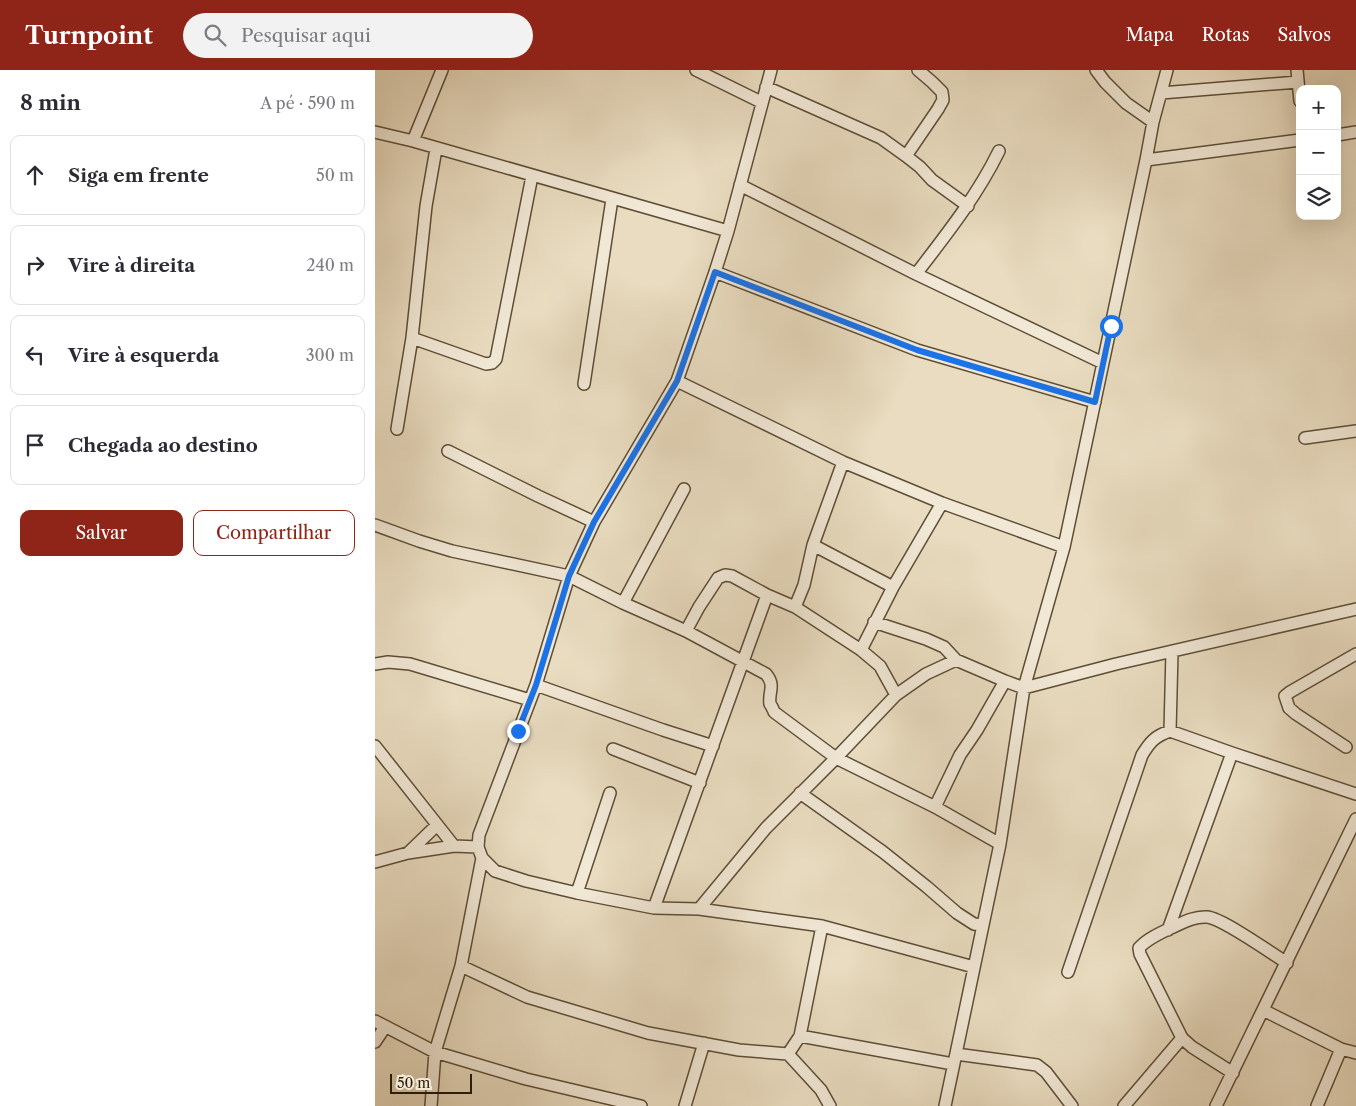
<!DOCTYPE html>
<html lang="pt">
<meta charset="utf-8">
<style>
body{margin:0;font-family:"Libre Caslon Text",serif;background:#f2f2f3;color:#2b2b33}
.controls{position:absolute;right:15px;top:15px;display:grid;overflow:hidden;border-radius:10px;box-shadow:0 5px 20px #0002}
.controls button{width:45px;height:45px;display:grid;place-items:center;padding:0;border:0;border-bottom:1px solid #e1e1e2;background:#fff;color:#2b2b33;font:25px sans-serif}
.scale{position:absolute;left:15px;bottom:12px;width:82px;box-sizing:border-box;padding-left:5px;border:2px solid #2f1f09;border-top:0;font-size:14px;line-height:18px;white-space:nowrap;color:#2f1f09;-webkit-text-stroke:4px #f1e8d6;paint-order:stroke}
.stop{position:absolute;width:15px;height:15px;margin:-11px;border:4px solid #1a73e8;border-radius:50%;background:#fff}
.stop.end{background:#1a73e8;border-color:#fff;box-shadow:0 1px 5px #0008}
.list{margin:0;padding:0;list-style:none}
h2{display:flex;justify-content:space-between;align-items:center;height:65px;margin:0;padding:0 20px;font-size:21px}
h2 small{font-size:16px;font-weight:400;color:#7c7c81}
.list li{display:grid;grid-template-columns:32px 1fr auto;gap:15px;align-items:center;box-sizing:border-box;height:80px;margin:0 10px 10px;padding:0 10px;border:1px solid #e1e1e2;border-radius:10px}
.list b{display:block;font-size:19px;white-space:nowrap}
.list em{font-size:16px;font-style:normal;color:#7c7c81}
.actions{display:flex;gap:10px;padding:15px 20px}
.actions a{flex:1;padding:11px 0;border:1px solid #8f2418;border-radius:10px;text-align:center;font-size:18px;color:#8f2418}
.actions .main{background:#8f2418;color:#fff}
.icon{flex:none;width:28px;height:28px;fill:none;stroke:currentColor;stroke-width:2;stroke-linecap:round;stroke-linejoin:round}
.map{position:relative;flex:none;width:981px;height:1036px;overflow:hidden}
header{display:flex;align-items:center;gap:30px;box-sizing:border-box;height:70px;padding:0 25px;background:#8f2418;color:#fff}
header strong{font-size:24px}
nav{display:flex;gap:28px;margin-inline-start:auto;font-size:18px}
.search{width:350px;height:45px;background:#f2f2f3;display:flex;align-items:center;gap:12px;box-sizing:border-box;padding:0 18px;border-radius:28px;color:#7c7c81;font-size:19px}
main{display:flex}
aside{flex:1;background:#fff}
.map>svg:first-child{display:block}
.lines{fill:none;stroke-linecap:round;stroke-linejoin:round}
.minor-casing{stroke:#5e4e37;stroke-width:14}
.minor{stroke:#f1e8d6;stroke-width:11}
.route{stroke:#1a73e8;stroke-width:6}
</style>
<header>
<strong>Turnpoint</strong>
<div class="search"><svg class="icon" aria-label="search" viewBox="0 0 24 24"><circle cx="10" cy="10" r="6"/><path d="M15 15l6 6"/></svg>Pesquisar aqui</div>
<nav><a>Mapa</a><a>Rotas</a><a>Salvos</a></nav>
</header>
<main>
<aside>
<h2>8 min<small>A pé · 590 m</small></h2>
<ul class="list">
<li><svg class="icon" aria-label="ahead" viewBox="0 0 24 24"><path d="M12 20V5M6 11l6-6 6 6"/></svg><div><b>Siga em frente</b></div><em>50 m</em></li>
<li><svg class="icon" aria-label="right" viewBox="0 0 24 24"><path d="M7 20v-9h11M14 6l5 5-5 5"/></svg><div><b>Vire à direita</b></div><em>240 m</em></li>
<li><svg class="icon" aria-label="left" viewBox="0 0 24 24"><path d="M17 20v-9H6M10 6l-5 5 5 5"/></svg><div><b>Vire à esquerda</b></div><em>300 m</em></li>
<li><svg class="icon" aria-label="arrive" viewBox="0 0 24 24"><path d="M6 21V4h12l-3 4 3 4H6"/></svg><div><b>Chegada ao destino</b></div></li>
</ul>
<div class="actions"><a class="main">Salvar</a><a>Compartilhar</a></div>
</aside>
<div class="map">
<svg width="981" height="1036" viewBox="0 0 981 1036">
<rect width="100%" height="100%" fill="#e9dcc0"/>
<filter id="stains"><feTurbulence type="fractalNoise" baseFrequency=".004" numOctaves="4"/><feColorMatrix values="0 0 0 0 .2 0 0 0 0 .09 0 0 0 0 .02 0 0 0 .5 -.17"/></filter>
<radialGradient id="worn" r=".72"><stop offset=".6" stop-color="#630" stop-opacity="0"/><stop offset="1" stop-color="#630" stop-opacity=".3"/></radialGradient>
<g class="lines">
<g class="minor-casing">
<path id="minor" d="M 321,0 L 386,32
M 396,0 L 353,161 L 340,202 L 302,311 L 219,452 L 194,506 L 161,615 L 104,765 L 103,777 L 107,788 L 120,801 L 151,811 L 202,823 L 279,838 L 324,839 L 447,856 L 599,897
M 721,0 L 730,12 L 751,33 L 778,52
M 922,0 L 925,31
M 391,17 L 506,68 L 531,86 L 545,97 L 557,110 L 593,136
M 786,23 L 923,12
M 0,62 L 38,71 L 353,161
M 962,65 L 981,62
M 38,71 L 67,0
M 531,86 L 563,39 L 568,30 L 567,22 L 557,12 L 543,0
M 771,90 L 925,70
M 365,115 L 541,204 L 728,293
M 340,202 L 542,280 L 720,332
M 541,204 C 571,165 602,126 624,81
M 37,268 L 111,294 L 117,293 L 121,289 L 157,106
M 302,311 L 468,392 L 567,433 L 689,477
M 209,314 L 237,129
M 22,359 L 37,268 L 51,136 L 61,79
M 930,368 L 981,361
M 73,381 L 163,426 L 219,452
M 0,455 L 44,471 L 77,481 L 194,506 L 248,533 L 311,561 L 391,604 C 401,616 393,622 395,634 C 396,635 399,641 399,642 L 461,688 L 560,737 L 625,774
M 438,475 L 518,517
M 248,533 L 309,419
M 420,537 L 429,515 L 438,475 L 468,392
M 499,552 L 551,569 L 569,577 L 581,590
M 311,561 L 324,537 L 343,508 L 350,505 L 357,506 L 392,525 L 420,537 L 486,580 L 505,596 L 521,625
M 486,580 L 518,517 L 567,433
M 0,594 L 13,592 L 35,594 L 155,630
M 161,615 L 288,660 L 338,676
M 795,661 L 797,582
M 0,676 L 79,776 L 103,777
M 971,677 L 921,644 L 914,638 L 910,626 L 915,622 L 981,584
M 238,679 L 325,713
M 425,723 L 508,782 L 552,817 L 582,843 L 599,854 L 607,855
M 560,737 L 585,685 L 602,660 L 630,611
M 33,783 L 62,755
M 0,792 L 33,783 L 79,776
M 202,823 L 235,723
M 279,838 L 392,525
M 324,839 L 391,758 L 461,688 L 521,625 L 551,604 L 581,590 L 630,611 L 649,618 L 741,594 L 981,539
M 793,860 L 857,683
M 86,896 L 152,927 L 273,963 L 364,980 L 413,984 L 446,1020 L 455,1036
M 693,902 L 767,685 C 775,672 780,666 795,661 L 857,683 L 981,724
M 888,940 L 966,979 L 981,983
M 0,951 L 60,982 L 151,1009 L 266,1036
M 425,966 L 578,994
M 0,972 L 10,957
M 413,984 L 425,966 L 447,856
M 581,984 L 662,995 L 671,1002 L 697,1036
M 858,1003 L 817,977 L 807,968 L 765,884 L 764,878 C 772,869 785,863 796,858 C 807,853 819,846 832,847 C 847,848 896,883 912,893
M 56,1036 L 60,982 L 86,896 L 107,788
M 310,1036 L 329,973
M 570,1036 L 625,774 L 649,618 L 689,477 L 771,90 L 778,52 L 792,0
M 749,1036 L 807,968
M 841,1036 L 981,749
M 942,1036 L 966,979"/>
</g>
<use href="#minor" class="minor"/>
</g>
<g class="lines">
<path class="route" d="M 143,661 L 161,615 L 194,506 L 219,452 L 302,311 L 340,202 L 542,280 L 720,332 L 736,256"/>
</g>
<rect width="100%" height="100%" filter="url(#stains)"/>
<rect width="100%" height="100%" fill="url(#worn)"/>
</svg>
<div class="controls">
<button>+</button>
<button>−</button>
<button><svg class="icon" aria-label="layers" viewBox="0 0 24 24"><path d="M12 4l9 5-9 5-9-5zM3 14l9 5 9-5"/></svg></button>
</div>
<div class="scale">50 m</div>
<div class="stop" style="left:736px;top:256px"></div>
<div class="stop end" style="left:143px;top:661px"></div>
</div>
</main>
